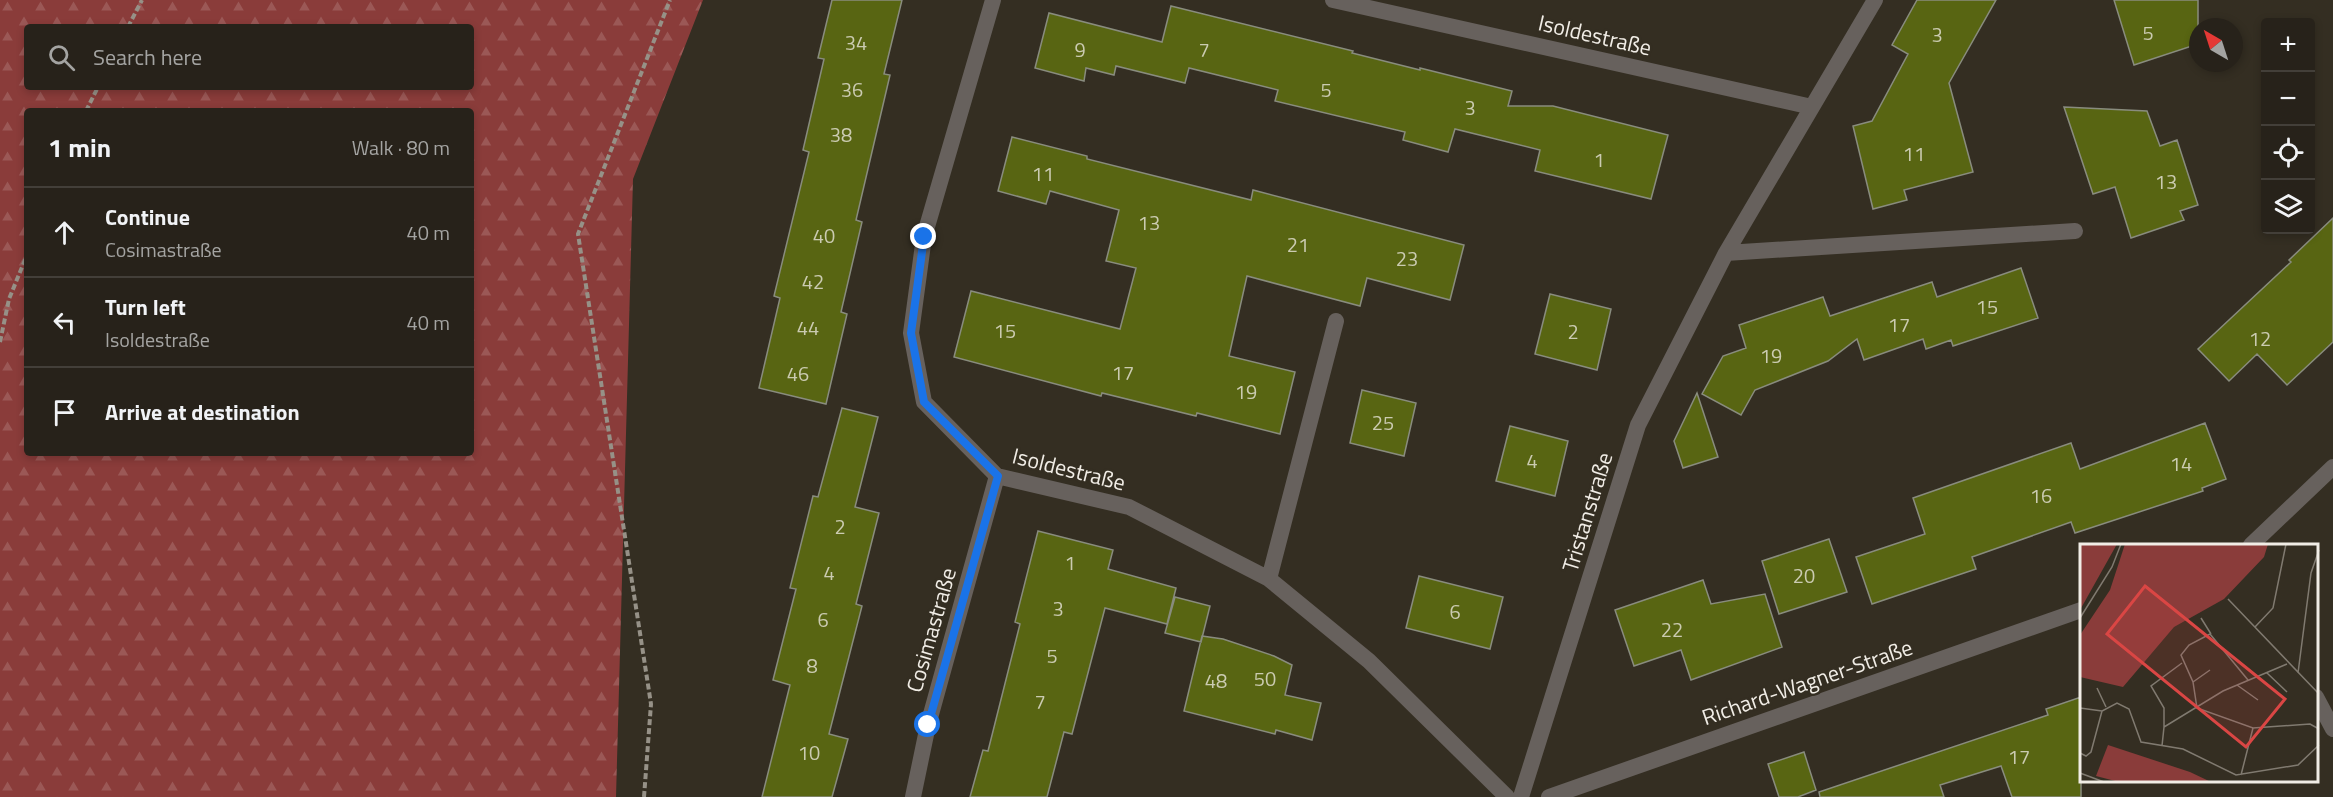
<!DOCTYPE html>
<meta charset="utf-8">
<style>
body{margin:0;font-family:"Titillium Web",sans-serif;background:#2f2a23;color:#f1f3f6}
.controls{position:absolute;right:18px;top:18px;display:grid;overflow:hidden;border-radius:6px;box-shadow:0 3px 9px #0003}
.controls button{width:54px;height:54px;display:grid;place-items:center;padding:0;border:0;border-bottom:2px solid #433f39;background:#27221a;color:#f1f3f6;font:30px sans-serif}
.compass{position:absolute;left:2189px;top:18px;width:54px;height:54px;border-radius:50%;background:#27221a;box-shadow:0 3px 9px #0003;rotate:321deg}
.stop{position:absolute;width:18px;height:18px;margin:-14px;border:4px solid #1a73e8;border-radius:50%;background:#fff}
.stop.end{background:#1a73e8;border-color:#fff;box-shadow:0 2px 6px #0008}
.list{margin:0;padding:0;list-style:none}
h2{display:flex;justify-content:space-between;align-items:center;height:78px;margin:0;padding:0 24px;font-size:26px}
h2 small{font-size:20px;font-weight:400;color:#a4a4a2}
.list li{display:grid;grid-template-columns:39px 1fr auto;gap:18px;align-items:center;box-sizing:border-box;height:90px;padding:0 24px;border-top:2px solid #433f39}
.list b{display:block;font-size:22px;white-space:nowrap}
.list p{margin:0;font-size:20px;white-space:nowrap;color:#a4a4a2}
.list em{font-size:20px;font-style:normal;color:#a4a4a2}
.icon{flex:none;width:33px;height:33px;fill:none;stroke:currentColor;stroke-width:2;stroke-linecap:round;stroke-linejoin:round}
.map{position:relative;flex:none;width:2333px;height:797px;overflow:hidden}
.search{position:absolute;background:#27221a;box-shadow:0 3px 9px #0003;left:24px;top:24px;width:450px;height:66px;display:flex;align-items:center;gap:15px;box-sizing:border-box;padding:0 21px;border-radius:6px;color:#a4a4a2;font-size:22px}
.panel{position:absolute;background:#27221a;box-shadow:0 3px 9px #0003;left:24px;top:108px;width:450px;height:348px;border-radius:6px}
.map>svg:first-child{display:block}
.forest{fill:url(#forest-firs);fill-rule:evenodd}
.building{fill:#586512;stroke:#898c7e;stroke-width:1.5}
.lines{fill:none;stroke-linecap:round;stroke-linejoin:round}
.path{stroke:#969187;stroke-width:4;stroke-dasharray:6 3;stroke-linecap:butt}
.minor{stroke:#67615d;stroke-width:16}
.route{stroke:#1a73e8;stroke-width:8}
.labels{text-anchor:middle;stroke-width:5;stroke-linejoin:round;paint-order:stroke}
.number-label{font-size:20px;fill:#cbcbb1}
.street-label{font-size:22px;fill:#f1ede6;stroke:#342e22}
.inset-road{fill:none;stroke:#807a70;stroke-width:1.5}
.view{fill:#da4644;fill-opacity:0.15;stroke:#da4644;stroke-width:3}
.inset-edge{fill:none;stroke:#f1ede6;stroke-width:3}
</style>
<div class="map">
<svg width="2333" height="797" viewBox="0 0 2333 797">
<defs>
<pattern id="forest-firs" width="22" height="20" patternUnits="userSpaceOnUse" patternTransform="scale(1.5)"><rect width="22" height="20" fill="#8a3c3a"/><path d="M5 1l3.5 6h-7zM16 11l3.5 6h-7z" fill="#9b5856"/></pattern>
</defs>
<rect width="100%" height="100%" fill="#342e22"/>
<path class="forest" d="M 0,0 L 703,0 L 633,179 L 616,797 L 0,797 ZM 27,27 L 471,27 L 471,87 L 27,87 ZM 27,111 L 471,111 L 471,453 L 27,453 Z"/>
<path class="building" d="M 832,0 L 902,0 L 884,74 L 890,75 L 856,220 L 862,222 L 841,312 L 847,314 L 826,404 L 759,388 L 780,298 L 774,296 L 809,152 L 803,150 L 824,59 L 818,58 Z
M 1917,0 L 1996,0 L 1949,83 L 1973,172 L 1904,190 L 1907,200 L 1873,209 L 1853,126 L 1872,121 L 1908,54 L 1892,45 Z
M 2114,0 L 2198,0 L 2198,44 L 2134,65 Z
M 1171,6 L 1353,51 L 1352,53 L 1420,70 L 1420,68 L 1512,91 L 1508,106 L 1553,106 L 1668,135 L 1651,199 L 1535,171 L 1540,150 L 1455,129 L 1448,152 L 1403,140 L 1405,132 L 1275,101 L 1278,90 L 1189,68 L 1185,83 L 1116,66 L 1114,75 L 1086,68 L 1084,81 L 1035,68 L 1049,13 L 1162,42 Z
M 2064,107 L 2147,111 L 2160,146 L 2177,140 L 2198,205 L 2180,211 L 2184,220 L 2131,238 L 2115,187 L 2093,194 Z
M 1012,137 L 1087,156 L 1087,159 L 1251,200 L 1253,190 L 1464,245 L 1450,300 L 1367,278 L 1360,306 L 1247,276 L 1229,356 L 1295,372 L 1280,434 L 1197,413 L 1196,416 L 1102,393 L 1101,396 L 954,357 L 971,291 L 1120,329 L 1136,268 L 1106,261 L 1119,210 L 1050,191 L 1046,204 L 998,191 Z
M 2333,218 L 2333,342 L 2287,385 L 2257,354 L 2229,381 L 2198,349 L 2291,262 L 2289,260 Z
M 2021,268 L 2038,318 L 1953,346 L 1951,340 L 1926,349 L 1923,339 L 1864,360 L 1857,339 L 1828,361 L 1755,390 L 1741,415 L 1702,394 L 1723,356 L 1746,348 L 1739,325 L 1823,297 L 1830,316 L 1932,282 L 1937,297 Z
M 1550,294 L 1611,309 L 1597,370 L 1535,354 Z
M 1362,390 L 1416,403 L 1404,456 L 1350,443 Z
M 1697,393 L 1718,457 L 1683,468 L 1674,441 Z
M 842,408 L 878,417 L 855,507 L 879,513 L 856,604 L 862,606 L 829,734 L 848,739 L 832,797 L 762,797 L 790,685 L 773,680 L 796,589 L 790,588 L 813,496 L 818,497 Z
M 2205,423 L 2226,479 L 2202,488 L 2203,491 L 2075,533 L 2071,522 L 1972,557 L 1976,569 L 1872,604 L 1856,557 L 1925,534 L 1913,498 L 2071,443 L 2080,469 Z
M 1510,426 L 1568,441 L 1555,496 L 1496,481 Z
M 1038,531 L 1113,550 L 1108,569 L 1176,588 L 1167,624 L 1105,608 L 1072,734 L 1064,732 L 1047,797 L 970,797 L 983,750 L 988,751 L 1020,624 L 1015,622 Z
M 1829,539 L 1847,592 L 1779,614 L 1762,561 Z
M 1419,576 L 1503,597 L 1490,649 L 1406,628 Z
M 1703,580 L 1711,604 L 1765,594 L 1782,647 L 1691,680 L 1681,650 L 1634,666 L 1615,610 Z
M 1175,597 L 1210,606 L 1201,642 L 1165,633 Z
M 1202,636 L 1223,639 L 1274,656 L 1292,665 L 1285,695 L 1321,703 L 1312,740 L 1276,730 L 1275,734 L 1184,711 Z
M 2081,697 L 2081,797 L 2012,797 L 2001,766 L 1940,785 L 1944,797 L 1820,797 L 1819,792 L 2048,715 L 2046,709 Z
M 1804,752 L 1816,790 L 1798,797 L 1779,797 L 1768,764 Z"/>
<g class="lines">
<path class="path" d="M 128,27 L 142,0
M 86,111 L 98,87
M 0,342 L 9,299 L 27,255
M 644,797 L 651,704 L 578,234 L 670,0"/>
<path class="minor" d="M 993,0 L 924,237 L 911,333 L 924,402 L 997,476 L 1129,507 L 1269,579 L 1369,661 L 1507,797
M 1333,0 L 1812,107
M 1726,253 L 2075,231
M 2251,545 L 2333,467
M 1269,579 L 1336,321
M 2316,697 L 2333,729
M 913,797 L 928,725 L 997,476
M 1521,797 L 1638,425 L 1726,253 L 1875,0
M 1549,797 L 2081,610"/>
</g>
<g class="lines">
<path class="route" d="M 924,237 L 911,333 L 924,402 L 998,476 L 928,725"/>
</g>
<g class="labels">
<g class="number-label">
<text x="2148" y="40">5</text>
<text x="1937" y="42">3</text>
<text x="856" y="50">34</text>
<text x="1080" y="57">9</text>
<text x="1204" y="57">7</text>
<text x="852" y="97">36</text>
<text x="1326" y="97">5</text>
<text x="1470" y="115">3</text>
<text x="841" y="142">38</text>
<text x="1914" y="161">11</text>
<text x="1599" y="167">1</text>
<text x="1043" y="181">11</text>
<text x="2166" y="189">13</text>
<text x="1149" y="230">13</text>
<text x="824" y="243">40</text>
<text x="1298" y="252">21</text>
<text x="1407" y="266">23</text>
<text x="813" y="289">42</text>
<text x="1987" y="314">15</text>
<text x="1899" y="332">17</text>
<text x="808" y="335">44</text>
<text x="1005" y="338">15</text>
<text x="1573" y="339">2</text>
<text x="2260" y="346">12</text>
<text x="1771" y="363">19</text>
<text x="1123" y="380">17</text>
<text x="798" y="381">46</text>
<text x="1246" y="399">19</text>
<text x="1383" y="430">25</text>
<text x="1532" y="468">4</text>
<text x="2181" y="471">14</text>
<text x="2041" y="503">16</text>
<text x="840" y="534">2</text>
<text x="1070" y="570">1</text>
<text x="829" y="580">4</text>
<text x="1804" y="583">20</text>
<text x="1058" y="616">3</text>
<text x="1455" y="619">6</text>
<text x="823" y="627">6</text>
<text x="1672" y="637">22</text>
<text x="1052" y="663">5</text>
<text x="812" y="673">8</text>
<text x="1265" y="686">50</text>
<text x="1216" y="688">48</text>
<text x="1040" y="709">7</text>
<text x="809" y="760">10</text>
<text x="2019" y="764">17</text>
</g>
<g class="street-label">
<text transform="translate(1595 35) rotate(13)" y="8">Isoldestraße</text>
<text transform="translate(1069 469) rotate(14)" y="8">Isoldestraße</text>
<text transform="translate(1587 512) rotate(-73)" y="8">Tristanstraße</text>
<text transform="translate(931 630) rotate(-74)" y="8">Cosimastraße</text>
<text transform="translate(1807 682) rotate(-19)" y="8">Richard-Wagner-Straße</text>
</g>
</g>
<g transform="translate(2080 544)">
<rect width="238" height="238" fill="#342e22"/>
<path d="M 0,0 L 37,0 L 0,66 ZM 45,0 L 188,0 L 184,13 L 144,55 L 94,83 L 43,143 L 0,133 L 0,91 L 30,46 ZM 28,201 L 110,228 L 131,238 L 39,238 L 16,232 Z" fill="#8a3c3a"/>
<path class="inset-road" d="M 148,55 L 239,150M 0,74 L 32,23 L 41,0M 121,74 L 131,90M 175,83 L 193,64 L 206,0M 187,129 L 207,148M 218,129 L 231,29 L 239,6M 168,136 L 130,90 L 109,101 L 101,111 L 113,138 L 117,164 L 173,184 L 230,180 L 239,185M 113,138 L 130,126M 157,141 L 178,156M 17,144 L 26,163M 0,164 L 22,167M 84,183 L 84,164 L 71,142 L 102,119M 82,202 L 84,183 L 143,147 L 207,120M 0,209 L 6,212 L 11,208 L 22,167 L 37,159 L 49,165 L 61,198 L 103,205 L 156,231 L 218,221 L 239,201M 0,229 L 24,238M 161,231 L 173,184"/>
<path class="view" d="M 65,42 L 205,155 L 166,203 L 27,90 Z"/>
<rect width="238" height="238" class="inset-edge"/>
</g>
</svg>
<div class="controls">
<button>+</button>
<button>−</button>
<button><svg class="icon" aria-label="locate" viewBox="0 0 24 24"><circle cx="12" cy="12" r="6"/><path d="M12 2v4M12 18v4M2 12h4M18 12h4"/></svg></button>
<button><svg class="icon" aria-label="layers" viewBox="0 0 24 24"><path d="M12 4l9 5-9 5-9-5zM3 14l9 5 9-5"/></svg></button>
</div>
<svg class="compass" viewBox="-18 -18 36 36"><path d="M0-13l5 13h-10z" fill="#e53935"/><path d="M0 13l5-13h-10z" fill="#a4a4a2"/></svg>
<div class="stop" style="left:928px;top:725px"></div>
<div class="stop end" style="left:924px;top:237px"></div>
<div class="search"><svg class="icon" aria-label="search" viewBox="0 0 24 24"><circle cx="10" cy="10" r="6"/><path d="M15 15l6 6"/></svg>Search here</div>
<section class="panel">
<h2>1 min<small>Walk · 80 m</small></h2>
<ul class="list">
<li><svg class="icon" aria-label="ahead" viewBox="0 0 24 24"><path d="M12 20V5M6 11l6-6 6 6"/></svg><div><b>Continue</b><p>Cosimastraße</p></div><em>40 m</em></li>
<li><svg class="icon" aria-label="left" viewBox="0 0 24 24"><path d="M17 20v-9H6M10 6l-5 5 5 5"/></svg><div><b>Turn left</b><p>Isoldestraße</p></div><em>40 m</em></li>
<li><svg class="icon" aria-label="arrive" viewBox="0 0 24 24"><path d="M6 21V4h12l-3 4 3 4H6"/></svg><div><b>Arrive at destination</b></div></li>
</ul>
</section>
</div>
